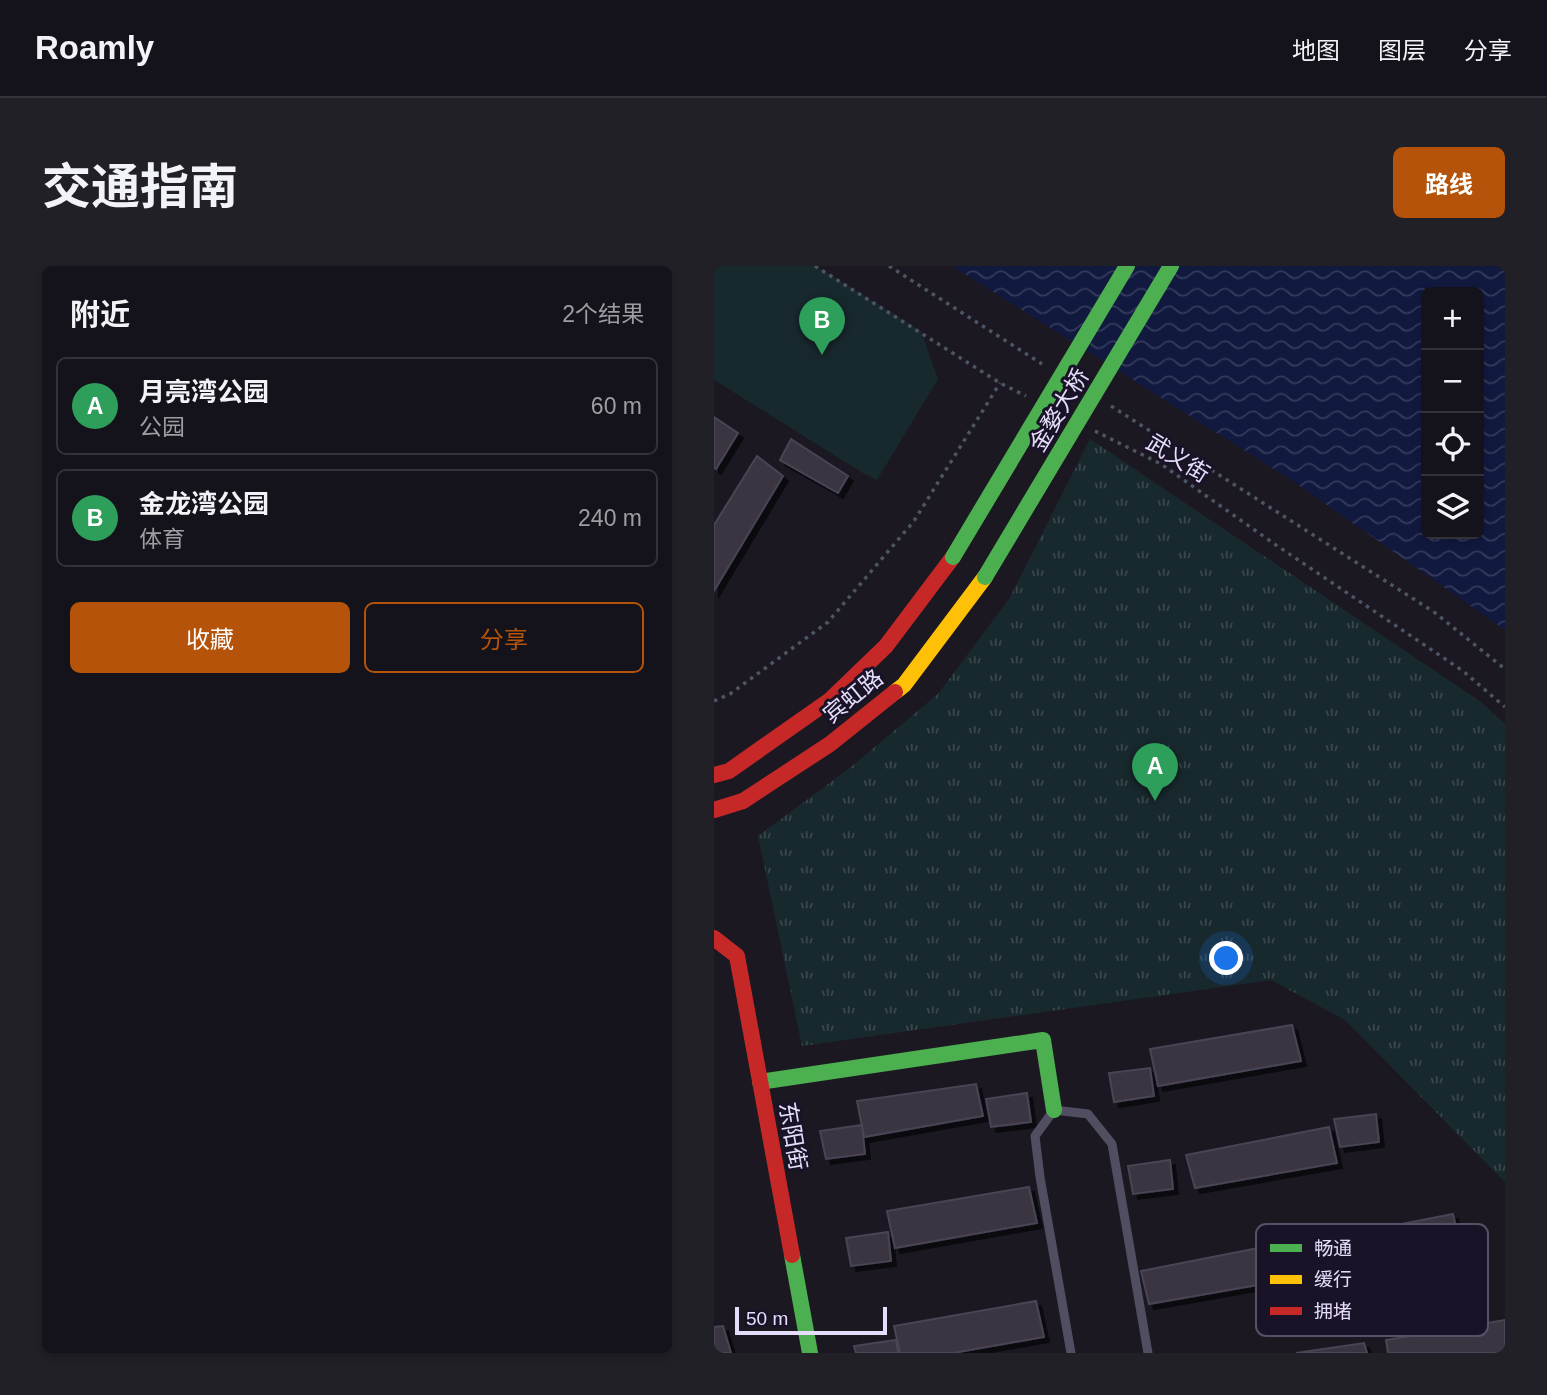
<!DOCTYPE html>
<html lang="zh">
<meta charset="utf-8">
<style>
body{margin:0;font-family:Helvetica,"Noto Sans SC",sans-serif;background:#212027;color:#f1f3f6}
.controls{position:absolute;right:21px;top:21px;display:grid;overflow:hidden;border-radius:10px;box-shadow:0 4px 10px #0003}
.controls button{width:63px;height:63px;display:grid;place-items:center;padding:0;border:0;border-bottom:2px solid #333239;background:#14121a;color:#f1f3f6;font:35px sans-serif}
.scale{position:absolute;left:21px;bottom:18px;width:152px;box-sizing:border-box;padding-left:7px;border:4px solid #e6ddfb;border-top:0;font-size:19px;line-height:24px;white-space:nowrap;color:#e6ddfb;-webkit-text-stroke:5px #1a1327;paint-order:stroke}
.you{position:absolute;left:513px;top:693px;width:24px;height:24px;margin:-18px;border:5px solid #fff;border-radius:50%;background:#1a73e8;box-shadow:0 0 0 10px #1a73e833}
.badge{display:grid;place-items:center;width:46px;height:46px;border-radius:50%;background:#b45309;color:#fff;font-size:23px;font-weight:700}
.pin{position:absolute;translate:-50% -58px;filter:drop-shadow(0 2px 4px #0008)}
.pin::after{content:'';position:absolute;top:37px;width:24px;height:21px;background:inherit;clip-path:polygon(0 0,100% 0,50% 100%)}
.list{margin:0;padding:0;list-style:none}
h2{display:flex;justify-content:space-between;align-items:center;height:91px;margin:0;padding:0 28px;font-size:30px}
h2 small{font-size:23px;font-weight:400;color:#9d9ea2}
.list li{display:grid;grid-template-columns:46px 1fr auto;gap:21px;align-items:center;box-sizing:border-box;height:98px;margin:0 14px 14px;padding:0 14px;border:2px solid #333239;border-radius:10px}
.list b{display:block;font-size:26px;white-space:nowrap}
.list p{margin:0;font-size:23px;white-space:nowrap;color:#9d9ea2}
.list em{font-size:23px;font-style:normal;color:#9d9ea2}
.actions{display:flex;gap:14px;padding:21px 28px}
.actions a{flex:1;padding:16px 0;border:2px solid #b45309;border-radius:10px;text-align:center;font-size:24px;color:#b45309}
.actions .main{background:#b45309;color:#fff}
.icon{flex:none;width:38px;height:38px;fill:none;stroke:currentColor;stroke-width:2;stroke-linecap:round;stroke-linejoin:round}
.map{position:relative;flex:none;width:791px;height:1087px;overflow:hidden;border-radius:10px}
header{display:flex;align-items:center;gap:42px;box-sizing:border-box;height:98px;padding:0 35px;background:#14121a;border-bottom:2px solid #333239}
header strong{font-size:33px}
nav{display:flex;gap:38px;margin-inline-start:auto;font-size:24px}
.intro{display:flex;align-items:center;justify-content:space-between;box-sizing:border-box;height:168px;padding:0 42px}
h1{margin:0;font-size:49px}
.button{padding:18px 32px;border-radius:10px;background:#b45309;color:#fff;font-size:24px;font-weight:700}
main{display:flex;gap:42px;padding:0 42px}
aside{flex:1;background:#14121a;border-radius:10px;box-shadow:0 4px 10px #0003}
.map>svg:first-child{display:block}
.grass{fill:url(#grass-tufts)}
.pitch{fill:#18292e}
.water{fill:url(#water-waves);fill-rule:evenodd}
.building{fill:#3b3643;stroke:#494454;stroke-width:2;filter:url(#shadow)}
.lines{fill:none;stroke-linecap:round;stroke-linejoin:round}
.path{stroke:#4d5463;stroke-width:3.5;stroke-dasharray:3.5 5;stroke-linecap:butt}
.lane{stroke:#524e61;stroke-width:9}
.fast{stroke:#4caf50;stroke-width:16}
.slow{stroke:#ffc107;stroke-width:16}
.jam{stroke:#c62828;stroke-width:16}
.fast-bridge{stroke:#4caf50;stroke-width:16}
.labels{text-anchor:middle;stroke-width:6;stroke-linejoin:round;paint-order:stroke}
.street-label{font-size:23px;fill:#e6ddfb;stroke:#1a1327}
.key{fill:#1a1327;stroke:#575067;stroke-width:2}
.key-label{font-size:19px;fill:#e6ddfb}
</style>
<header>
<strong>Roamly</strong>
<nav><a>地图</a><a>图层</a><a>分享</a></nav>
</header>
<div class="intro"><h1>交通指南</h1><a class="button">路线</a></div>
<main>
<aside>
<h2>附近<small>2个结果</small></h2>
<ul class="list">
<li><span class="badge" style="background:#2e9e5b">A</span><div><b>月亮湾公园</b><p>公园</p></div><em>60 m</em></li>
<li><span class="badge" style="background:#2e9e5b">B</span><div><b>金龙湾公园</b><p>体育</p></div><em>240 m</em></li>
</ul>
<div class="actions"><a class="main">收藏</a><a>分享</a></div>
</aside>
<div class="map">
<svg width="791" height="1087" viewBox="0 0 791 1087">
<defs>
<pattern id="grass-tufts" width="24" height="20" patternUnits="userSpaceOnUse" patternTransform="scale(1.75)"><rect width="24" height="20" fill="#18292e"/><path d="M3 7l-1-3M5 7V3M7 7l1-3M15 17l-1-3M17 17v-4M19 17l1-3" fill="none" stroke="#3a484d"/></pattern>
<pattern id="water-waves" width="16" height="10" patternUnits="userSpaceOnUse" patternTransform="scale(1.75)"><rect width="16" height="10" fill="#12193f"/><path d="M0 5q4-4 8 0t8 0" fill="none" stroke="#343a5c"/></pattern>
<filter id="shadow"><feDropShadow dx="5" dy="5" stdDeviation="0" flood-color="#0009"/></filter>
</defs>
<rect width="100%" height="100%" fill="#1b1822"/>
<path class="grass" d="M 376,173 L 767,436 L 791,458 L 791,916 L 631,754 L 557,714 L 88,780 L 44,570 L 137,501 L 224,428 L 295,333 Z"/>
<path class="pitch" d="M 0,0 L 102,0 L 207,65 L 224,113 L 163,214 L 147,206 L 0,114 Z"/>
<path class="water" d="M 238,0 L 791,0 L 791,364 L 579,215 ZM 712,26 L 765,26 L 765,268 L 712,268 Z"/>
<path class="building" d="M 0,151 L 24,167 L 2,203 L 0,202 Z
M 77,173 L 134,210 L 124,227 L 66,194 Z
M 43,190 L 69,210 L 0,325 L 0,259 Z
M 578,759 L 587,795 L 444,820 L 436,783 Z
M 436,802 L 440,830 L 400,836 L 395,807 Z
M 262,818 L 269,850 L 150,871 L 143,835 Z
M 313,827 L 317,856 L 277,861 L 272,833 Z
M 662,848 L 665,876 L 626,881 L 620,853 Z
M 148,859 L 151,888 L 112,893 L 106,865 Z
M 615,861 L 623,897 L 481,922 L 472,889 Z
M 456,894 L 459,923 L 419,928 L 414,900 Z
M 315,921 L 323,957 L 181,982 L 173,945 Z
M 739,948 L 747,984 L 605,1009 L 596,976 Z
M 174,966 L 177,995 L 137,1000 L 132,972 Z
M 569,977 L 578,1013 L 435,1038 L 427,1005 Z
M 322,1035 L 330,1071 L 239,1087 L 186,1087 L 180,1060 Z
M 791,1054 L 791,1087 L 674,1087 L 672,1074 Z
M 9,1060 L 17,1087 L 0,1087 L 0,1061 Z
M 182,1074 L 184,1087 L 142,1087 L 140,1080 Z
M 650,1077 L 653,1087 L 582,1087 Z"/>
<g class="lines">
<path class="path" d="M 101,0 L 286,117 L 312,130
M 175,0 L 328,98
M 397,140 L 720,346 L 791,403
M 381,165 L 447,198 L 559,277 L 749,405 L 791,441
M 0,435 L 16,428 L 114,356 L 200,255 L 286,117"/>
<path class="lane" d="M 357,1087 L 326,911 L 321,870 L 340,844 L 374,848 L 398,878 L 434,1087"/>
<path class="fast" d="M 46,816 L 329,774 L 340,844
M 78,989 L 96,1087"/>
<path class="slow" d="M 181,426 L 190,419 L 271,311"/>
<path class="jam" d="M 0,509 L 15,505 L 116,434 L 172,380 L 239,291
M 0,544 L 29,535 L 116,478 L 181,426
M 0,672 L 23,690 L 78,989"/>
<path class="fast-bridge" d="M 239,291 L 413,0
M 271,311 L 457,0"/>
</g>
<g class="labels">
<g class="street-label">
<text transform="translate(345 144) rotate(-59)" y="8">金婺大桥</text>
<text transform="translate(464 192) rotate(32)" y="8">武义街</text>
<text transform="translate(139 430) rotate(-39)" y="8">宾虹路</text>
<text transform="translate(79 870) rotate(80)" y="8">东阳街</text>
</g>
</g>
<rect x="542" y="958" width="232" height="112" rx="10" class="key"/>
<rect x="556" y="978" width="32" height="8" fill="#4caf50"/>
<rect x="556" y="1009" width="32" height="9" fill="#ffc107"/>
<rect x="556" y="1041" width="32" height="8" fill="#c62828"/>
<g class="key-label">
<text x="600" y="989">畅通</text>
<text x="600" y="1020">缓行</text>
<text x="600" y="1052">拥堵</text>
</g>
</svg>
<div class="controls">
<button>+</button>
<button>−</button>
<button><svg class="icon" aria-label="locate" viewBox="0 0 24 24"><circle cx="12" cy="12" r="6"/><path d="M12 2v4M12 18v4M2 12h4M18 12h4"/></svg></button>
<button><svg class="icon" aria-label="layers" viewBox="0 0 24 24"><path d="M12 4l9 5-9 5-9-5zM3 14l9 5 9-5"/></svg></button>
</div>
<div class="scale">50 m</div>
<div class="you"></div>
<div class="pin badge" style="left:441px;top:535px;background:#2e9e5b">A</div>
<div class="pin badge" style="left:108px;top:89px;background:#2e9e5b">B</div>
</div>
</main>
